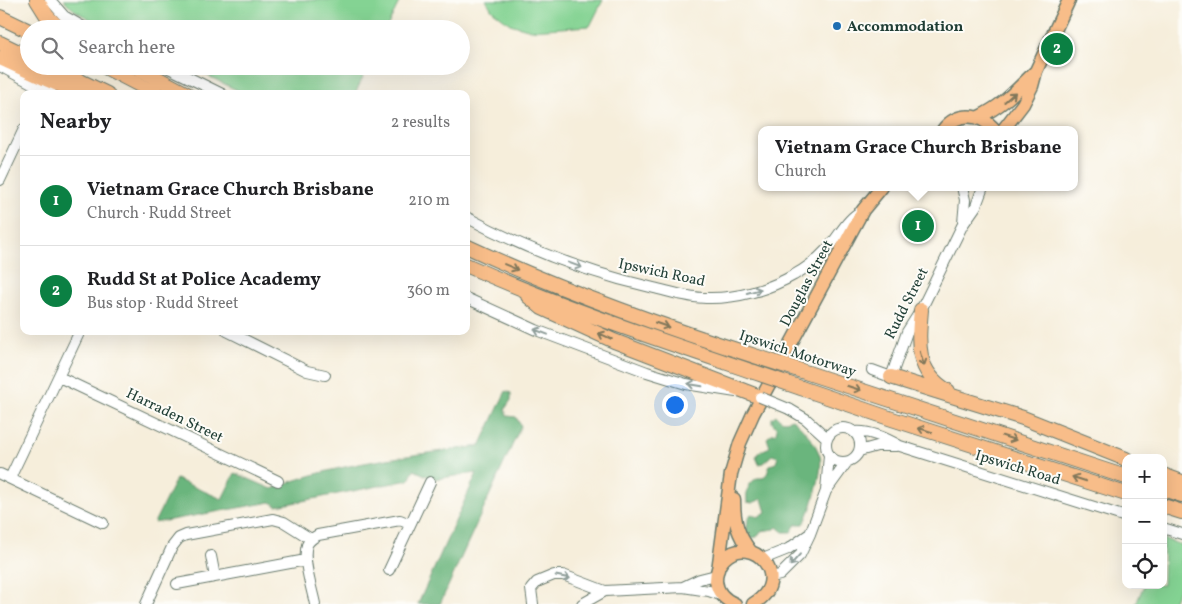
<!DOCTYPE html>
<meta charset="utf-8">
<style>
body{margin:0;font-family:Vollkorn,serif;background:#f6f6f6;color:#202124}
.controls{position:absolute;right:15px;bottom:15px;display:grid;overflow:hidden;border-radius:10px;box-shadow:0 5px 20px #0002}
.controls button{width:45px;height:45px;display:grid;place-items:center;padding:0;border:0;border-bottom:1px solid #e0e0e0;background:#fff;color:#202124;font:25px sans-serif}
.you{position:absolute;left:674px;top:404px;width:18px;height:18px;margin:-12px;border:4px solid #fff;border-radius:50%;background:#1a73e8;box-shadow:0 0 0 8px #1a73e833}
.badge{display:grid;place-items:center;width:32px;height:32px;border-radius:50%;background:#0b8043;color:#fff;font-size:16px;font-weight:700}
.pin{position:absolute;translate:-50% -50%;border:2px solid #fff;box-shadow:0 1px 5px #0006}
.popup{position:absolute;left:758px;top:126px;width:320px;height:65px;box-sizing:border-box;display:grid;place-content:center;border-radius:10px;background:#fff;filter:drop-shadow(0 1px 4px #0005);font-size:16px;white-space:nowrap;color:#757577}
.popup b{font-size:19px;color:#202124}
.popup::after{content:'';position:absolute;left:50%;top:100%;margin-left:-10px;border:10px solid transparent;border-top-color:#fff}
.list{margin:0;padding:0;list-style:none}
h2{display:flex;justify-content:space-between;align-items:center;height:65px;margin:0;padding:0 20px;font-size:21px}
h2 small{font-size:16px;font-weight:400;color:#757577}
.list li{display:grid;grid-template-columns:32px 1fr auto;gap:15px;align-items:center;box-sizing:border-box;height:90px;padding:0 20px;border-top:1px solid #e0e0e0}
.list b{display:block;font-size:19px;white-space:nowrap}
.list p{margin:0;font-size:16px;white-space:nowrap;color:#757577}
.list em{font-size:16px;font-style:normal;color:#757577}
.icon{flex:none;width:28px;height:28px;fill:none;stroke:currentColor;stroke-width:2;stroke-linecap:round;stroke-linejoin:round}
.map{position:relative;flex:none;width:1182px;height:604px;overflow:hidden}
.search{position:absolute;background:#fff;box-shadow:0 5px 20px #0002;left:20px;top:20px;width:450px;height:55px;display:flex;align-items:center;gap:12px;box-sizing:border-box;padding:0 18px;border-radius:28px;color:#757577;font-size:19px}
.panel{position:absolute;background:#fff;box-shadow:0 5px 20px #0002;left:20px;top:90px;width:450px;height:245px;border-radius:10px}
.map>svg:first-child{display:block}
.green{fill:#84d393;stroke:#528864}
.forest{fill:#6bb57d;stroke:#457958}
.lines{fill:none;stroke-linecap:round;stroke-linejoin:round}
.minor-casing{stroke:#6a7b6e;stroke-width:12}
.major-casing{stroke:#6a7b6e;stroke-width:15}
.highway-casing{stroke:#6a7b6e;stroke-width:16}
.minor{stroke:#fff;stroke-width:10}
.major{stroke:#f8bd89;stroke-width:12}
.highway{stroke:#f8bd89;stroke-width:14}
.minor-bridge-casing{stroke:#6a7b6e;stroke-width:12;stroke-linecap:butt}
.highway-bridge-casing{stroke:#6a7b6e;stroke-width:16;stroke-linecap:butt}
.minor-bridge{stroke:#fff;stroke-width:10}
.highway-bridge{stroke:#f8bd89;stroke-width:14}
.oneway{stroke:#81775a}
.oneway2{stroke:#8f9e9a}
.poi-dot{fill:#1f6fb2;stroke:#fdfcf7;stroke-width:2}
.labels{text-anchor:middle;stroke-width:4;stroke-linejoin:round;paint-order:stroke}
.poi-label{font-size:15px;font-weight:bold;fill:#1f3d34;stroke:#fdfcf7;text-anchor:start}
.street-label{font-size:15px;fill:#1f3d34;stroke:#fdfcf7}
</style>
<div class="map">
<svg width="1182" height="604" viewBox="0 0 1182 604">
<rect width="100%" height="100%" fill="#fdfcf7"/>
<filter id="ink" filterUnits="userSpaceOnUse"><feTurbulence type="fractalNoise" baseFrequency=".02" numOctaves="2"/><feDisplacementMap in="SourceGraphic" scale="10" xChannelSelector="R" yChannelSelector="G"/><feConvolveMatrix kernelMatrix="1 2 1 2 8 2 1 2 1" color-interpolation-filters="sRGB"/></filter>
<filter id="wash" filterUnits="userSpaceOnUse"><feTurbulence type="fractalNoise" baseFrequency=".0096" numOctaves="4" result="noise"/><feDisplacementMap in="SourceGraphic" scale="20" xChannelSelector="R" yChannelSelector="G"/><feGaussianBlur stdDeviation="1.12" result="paint"/><feColorMatrix in="noise" values="0 0 0 0 0 0 0 0 0 0 0 0 0 0 0 0 0 1.4 0 .05"/><feComposite in="paint" operator="in"/></filter>
<g filter="url(#wash)">
<rect width="100%" height="100%" fill="#f6eedb"/>
<path class="green" d="M 64,0 L 400,0 L 386,29 L 111,29 C 96,21 74,14 64,0 Z
M 486,0 L 603,0 L 590,26 L 531,30 L 510,24 L 492,10 Z
M 188,66 L 368,66 L 355,94 L 245,94 Z
M 1164,539 L 1182,545 L 1182,583 L 1172,604 L 1136,604 L 1144,585 L 1163,585 Z"/>
<path class="forest" d="M 506,391 L 511,393 L 511,400 L 505,409 L 507,416 L 516,417 L 521,426 L 440,604 L 418,604 L 477,473 L 434,479 L 414,470 L 409,480 L 277,506 L 271,502 L 154,523 L 176,479 L 222,499 L 235,473 L 272,489 C 338,462 410,456 480,446 Z
M 776,415 C 782,422 784,422 792,419 C 803,427 816,443 820,456 C 824,471 811,511 804,524 L 796,524 L 791,532 L 783,532 L 777,527 L 775,529 L 761,531 L 757,537 L 751,538 L 746,534 L 748,519 L 751,514 L 758,517 L 766,512 L 762,499 L 752,503 L 747,502 C 746,490 748,484 757,478 L 762,478 L 767,474 L 770,465 L 776,463 L 778,457 L 772,455 L 763,463 L 759,464 L 756,457 L 759,452 L 770,447 L 767,438 L 772,434 L 776,433 L 777,428 L 772,423 L 772,418 Z"/>
</g>
<g filter="url(#ink)">
<g class="lines">
<g class="minor-casing">
<path id="minor" d="M 50,0 L 64,16 L 87,29
M 0,66 L 52,94
M 165,66 L 222,94
M 0,180 L 24,129
M 962,187 L 965,200 L 963,223
M 466,217 C 525,249 589,273 654,288 C 671,292 689,298 706,298 C 736,299 768,290 794,275 C 807,268 820,257 829,247 C 840,235 847,218 862,211
M 466,298 L 536,330 L 647,372 L 686,384 L 736,392
M 227,331 L 307,371 L 325,375
M 872,370 L 891,377 L 907,332 L 921,310 L 962,226 L 976,206 L 983,187
M 59,377 L 278,481
M 789,409 L 806,419 L 827,438
M826 445a17 17 0 1 1 34 0a17 17 0 1 1-34 0Z
M 854,432 C 869,430 888,439 900,446 L 1126,517
M 859,451 L 877,446 L 897,446
M 0,474 L 103,523
M 10,478 L 80,331
M 826,491 L 829,455
M 1163,528 L 1182,534
M 211,556 L 215,577
M 763,559 L 788,549 L 808,535
M 389,570 L 430,482
M 771,577 L 780,575 L 800,555 L 810,534 L 826,491 L 847,462
M 177,584 L 306,560
M 683,587 L 700,579 L 716,575
M 146,604 L 172,547 L 179,538 L 186,535 L 273,519 L 284,522 L 311,539
M 315,604 C 312,589 302,559 307,545 C 309,540 313,538 318,535 L 400,520 L 410,524
M 533,604 L 531,589 L 537,582 L 554,575 L 563,575 L 605,591 L 683,587 L 709,591 L 723,596
M 582,604 L 605,591"/>
</g>
<g class="major-casing">
<path id="major" d="M 979,117 C 1005,104 1014,92 1035,72
M 943,130 C 957,111 981,113 995,130
M 1003,130 L 1023,104 L 1032,86 L 1036,71 L 1069,0
M 734,499 C 734,521 737,534 751,552
M 718,570 L 731,474 L 740,443 L 753,414 L 863,210 L 882,187
M 735,604 C 725,600 717,592 716,581 C 716,573 718,565 724,559 C 752,531 795,580 753,604"/>
</g>
<g class="highway-casing">
<path id="highway" d="M 37,0 L 47,16 L 60,29
M 0,17 L 29,31
M 0,43 L 29,57
M 0,58 L 46,79 L 82,94
M 49,66 L 107,94
M 103,66 L 157,94
M 134,66 L 187,94
M 466,246 C 562,291 661,326 761,358
M 466,265 C 560,307 657,339 754,372
M 528,296 L 542,308 L 614,341 L 760,397
M 921,310 C 918,343 915,372 948,391
M 808,373 L 1126,477
M 891,377 L 1023,418 L 1126,459
M 801,388 L 892,419 L 1126,494
M 1163,475 L 1182,482
M 1163,489 L 1182,495
M 1163,506 L 1182,512"/>
</g>
<use href="#minor" class="minor"/>
<use href="#major" class="major"/>
<use href="#highway" class="highway"/>
<g class="minor-bridge-casing">
<path id="minor-bridge" d="M 760,397 L 789,409"/>
</g>
<g class="highway-bridge-casing">
<path id="highway-bridge" d="M 761,358 L 808,373
M 754,372 L 801,388"/>
</g>
<use href="#minor-bridge" class="minor-bridge"/>
<use href="#highway-bridge" class="highway-bridge"/>
</g>
<defs><path id="oneway-shaft" d="M-6 0H5M1.5-3L5.5 0L1.5 3" fill="none" stroke-width="1.6" stroke-linecap="round" stroke-linejoin="round" transform="scale(1.25)"/></defs>
<g class="oneway">
<use href="#oneway-shaft" transform="translate(1010 97) rotate(-42)"/>
<use href="#oneway-shaft" transform="translate(511 267) rotate(23)"/>
<use href="#oneway-shaft" transform="translate(662 325) rotate(19)"/>
<use href="#oneway-shaft" transform="translate(605 336) rotate(-156)"/>
<use href="#oneway-shaft" transform="translate(922 359) rotate(73)"/>
<use href="#oneway-shaft" transform="translate(854 388) rotate(18)"/>
<use href="#oneway-shaft" transform="translate(925 430) rotate(-162)"/>
<use href="#oneway-shaft" transform="translate(1009 438) rotate(18)"/>
<use href="#oneway-shaft" transform="translate(1079 479) rotate(-162)"/>
</g>
<g class="oneway2">
<use href="#oneway-shaft" transform="translate(575 265) rotate(20)"/>
<use href="#oneway-shaft" transform="translate(754 291) rotate(-15)"/>
<use href="#oneway-shaft" transform="translate(541 332) rotate(-159)"/>
<use href="#oneway-shaft" transform="translate(695 385) rotate(-170)"/>
<use href="#oneway-shaft" transform="translate(795 560) rotate(131)"/>
<use href="#oneway-shaft" transform="translate(563 577) rotate(12)"/>
</g>
</g>
<circle class="poi-dot" cx="837" cy="26" r="5"/>
<g class="labels">
<g class="poi-label">
<text x="847" y="31">Accommodation</text>
</g>
<g class="street-label">
<text transform="translate(662 272) rotate(12)" y="5">Ipswich Road</text>
<text transform="translate(806 283) rotate(-62)" y="5">Douglas Street</text>
<text transform="translate(906 303) rotate(-63)" y="5">Rudd Street</text>
<text transform="translate(798 353) rotate(18)" y="5">Ipswich Motorway</text>
<text transform="translate(175 415) rotate(26)" y="5">Harraden Street</text>
<text transform="translate(1018 467) rotate(17)" y="5">Ipswich Road</text>
</g>
</g>
</svg>
<div class="controls">
<button>+</button>
<button>−</button>
<button><svg class="icon" aria-label="locate" viewBox="0 0 24 24"><circle cx="12" cy="12" r="6"/><path d="M12 2v4M12 18v4M2 12h4M18 12h4"/></svg></button>
</div>
<div class="you"></div>
<div class="pin badge" style="left:918px;top:226px">1</div>
<div class="popup"><b>Vietnam Grace Church Brisbane</b>Church</div>
<div class="pin badge" style="left:1057px;top:49px">2</div>
<div class="search"><svg class="icon" aria-label="search" viewBox="0 0 24 24"><circle cx="10" cy="10" r="6"/><path d="M15 15l6 6"/></svg>Search here</div>
<section class="panel">
<h2>Nearby<small>2 results</small></h2>
<ul class="list">
<li><span class="badge">1</span><div><b>Vietnam Grace Church Brisbane</b><p>Church · Rudd Street</p></div><em>210 m</em></li>
<li><span class="badge">2</span><div><b>Rudd St at Police Academy</b><p>Bus stop · Rudd Street</p></div><em>360 m</em></li>
</ul>
</section>
</div>
